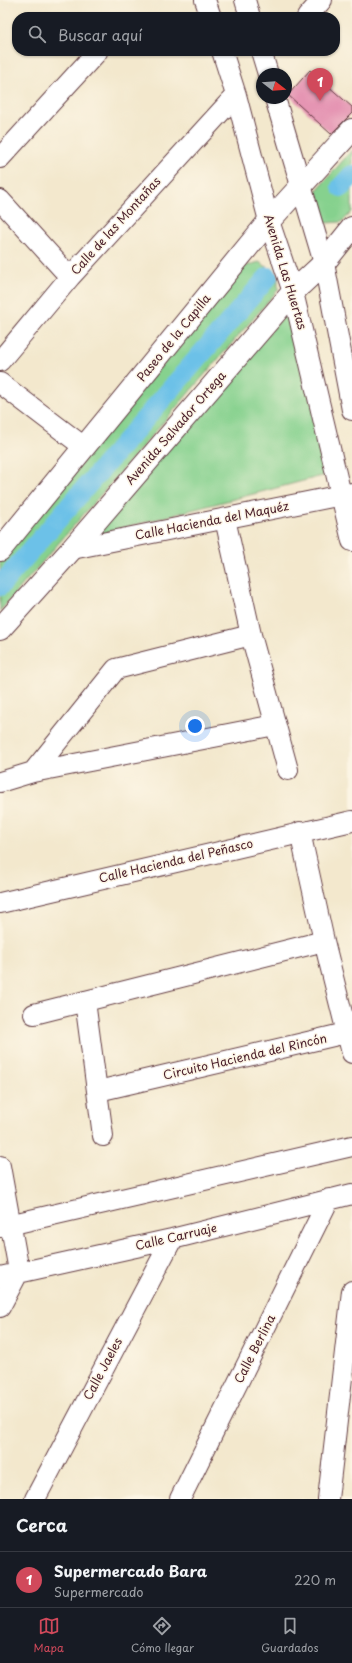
<!DOCTYPE html>
<html lang="es">
<meta charset="utf-8">
<style>
body{margin:0;font-family:"Playpen Sans",sans-serif;background:#20242c;color:#f1f3f6}
.compass{position:absolute;left:256px;top:68px;width:36px;height:36px;border-radius:50%;background:#171b24;box-shadow:0 1px 3px #0004;rotate:107deg}
.you{position:absolute;left:195px;top:726px;width:14px;height:14px;margin:-10px;border:3px solid #fff;border-radius:50%;background:#1a73e8;box-shadow:0 0 0 6px #1a73e833}
.badge{display:grid;place-items:center;width:26px;height:26px;border-radius:50%;background:#d1495b;color:#fff;font-size:13px;font-weight:700}
.pin{position:absolute;translate:-50% -33px;filter:drop-shadow(0 1px 2px #0008)}
.pin::after{content:'';position:absolute;top:21px;width:14px;height:12px;background:inherit;clip-path:polygon(0 0,100% 0,50% 100%)}
.list{margin:0;padding:0;list-style:none}
h2{display:flex;justify-content:space-between;align-items:center;height:52px;margin:0;padding:0 16px;font-size:17px}
h2 small{font-size:13px;font-weight:400;color:#9ea1a6}
.list li{display:grid;grid-template-columns:26px 1fr auto;gap:12px;align-items:center;box-sizing:border-box;height:56px;padding:0 16px;border-top:1px solid #363941}
.list b{display:block;font-size:15px;white-space:nowrap}
.list p{margin:0;font-size:13px;white-space:nowrap;color:#9ea1a6}
.list em{font-size:13px;font-style:normal;color:#9ea1a6}
.icon{flex:none;width:22px;height:22px;fill:none;stroke:currentColor;stroke-width:2;stroke-linecap:round;stroke-linejoin:round}
.map{position:relative;flex:none;width:352px;height:1499px;overflow:hidden}
.search{position:absolute;background:#171b24;box-shadow:0 1px 3px #0004;left:12px;right:12px;top:12px;height:44px;display:flex;align-items:center;gap:10px;box-sizing:border-box;padding:0 14px;border-radius:16px;color:#9ea1a6;font-size:15px}
.sheet{height:108px;background:#171b24}
nav{display:flex;justify-content:space-around;align-items:center;box-sizing:border-box;height:56px;border-top:1px solid #363941;background:#171b24;font-size:11px;color:#9ea1a6}
nav a{display:grid;justify-items:center;gap:2px}
nav .on{color:#d1495b}
.map>svg:first-child{display:block}
.green{fill:#86d18e;stroke:#68785c}
.lines{fill:none;stroke-linecap:round;stroke-linejoin:round}
.canal{stroke:#6cc1e8;stroke-width:20}
.building{fill:#e595b3}
.minor-casing{stroke:#633d43;stroke-width:22}
.major-casing{stroke:#633d43;stroke-width:24}
.minor{stroke:#fff;stroke-width:20}
.major{stroke:#fff;stroke-width:22}
.labels{text-anchor:middle;stroke-width:3;stroke-linejoin:round;paint-order:stroke}
.street-label{font-size:12px;fill:#4a1f2b;stroke:#fcf5e5}
</style>
<div class="map">
<svg width="352" height="1499" viewBox="0 0 352 1499">
<rect width="100%" height="100%" fill="#fcf5e5"/>
<filter id="ink" filterUnits="userSpaceOnUse"><feTurbulence type="fractalNoise" baseFrequency=".025" numOctaves="2"/><feDisplacementMap in="SourceGraphic" scale="8" xChannelSelector="R" yChannelSelector="G"/><feConvolveMatrix kernelMatrix="1 2 1 2 8 2 1 2 1" color-interpolation-filters="sRGB"/></filter>
<filter id="wash" filterUnits="userSpaceOnUse"><feTurbulence type="fractalNoise" baseFrequency=".012" numOctaves="4" result="noise"/><feDisplacementMap in="SourceGraphic" scale="16" xChannelSelector="R" yChannelSelector="G"/><feGaussianBlur stdDeviation="0.9" result="paint"/><feColorMatrix in="noise" values="0 0 0 0 0 0 0 0 0 0 0 0 0 0 0 0 0 1.4 0 .05"/><feComposite in="paint" operator="in"/></filter>
<g filter="url(#wash)">
<rect width="100%" height="100%" fill="#f3e8cd"/>
<path class="green" d="M 352,150 L 352,212 L 342,222 L 325,223 L 313,212 L 316,191 Z
M 259,262 L 278,274 L 278,290 L 0,611 L 0,561 L 243,267 Z
M 290,309 L 330,474 L 88,537 Z"/>
<g class="lines">
<path class="canal" d="M 341,187 L 352,175
M 0,586 L 268,277"/>
</g>
<g id="blocks">
<path class="building" d="M 310,70 L 352,107 L 352,113 L 331,134 L 288,95 Z"/>
</g>
</g>
<g filter="url(#ink)">
<use href="#blocks" fill-opacity="0" stroke="#633d43" stroke-width="1"/>
<g class="lines">
<g class="minor-casing">
<path id="minor" d="M 205,0 L 211,17
M 245,0 L 250,17
M 307,17 L 322,0
M 222,51 L 236,95 L 269,221 L 293,292 L 352,541
M 261,51 L 268,74
M 275,98 L 324,263 L 352,410
M 0,158 L 97,52
M 0,200 L 70,277
M 0,361 L 70,277 L 236,95
M 0,383 L 84,447
M 225,519 L 251,635 L 288,770
M 72,549 L 352,493
M 33,772 L 116,669 L 251,635
M 0,782 L 33,772 L 275,725
M 300,832 L 324,941 L 352,1053
M 0,903 L 352,821
M 85,1001 L 103,1136
M 34,1014 L 324,941
M 98,1091 L 346,1033
M 0,1166 L 19,1271 L 0,1307
M 0,1227 L 352,1146
M 0,1277 L 172,1239 L 352,1194
M 35,1499 L 172,1239
M 180,1499 L 329,1199
M 328,1499 L 352,1291"/>
</g>
<g class="major-casing">
<path id="major" d="M 0,550 L 269,221 L 352,130
M 0,629 L 72,549 L 293,292 L 324,263 L 352,228"/>
</g>
<use href="#minor" class="minor"/>
<use href="#major" class="major"/>
</g>
</g>
<g class="labels">
<g class="street-label">
<text transform="translate(116 226) rotate(-48)" y="4">Calle de las Montañas</text>
<text transform="translate(285 272) rotate(73)" y="4">Avenida Las Huertas</text>
<text transform="translate(174 338) rotate(-51)" y="4">Paseo de la Capilla</text>
<text transform="translate(176 428) rotate(-49)" y="4">Avenida Salvador Ortega</text>
<text transform="translate(212 521) rotate(-11)" y="4">Calle Hacienda del Maquéz</text>
<text transform="translate(176 861) rotate(-13)" y="4">Calle Hacienda del Peñasco</text>
<text transform="translate(245 1057) rotate(-13)" y="4">Circuito Hacienda del Rincón</text>
<text transform="translate(176 1237) rotate(-13)" y="4">Calle Carruaje</text>
<text transform="translate(255 1349) rotate(-63)" y="4">Calle Berlina</text>
<text transform="translate(103 1369) rotate(-62)" y="4">Calle Jaeles</text>
</g>
</g>
</svg>
<svg class="compass" viewBox="-18 -18 36 36"><path d="M0-13l5 13h-10z" fill="#e53935"/><path d="M0 13l5-13h-10z" fill="#9ea1a6"/></svg>
<div class="you"></div>
<div class="pin badge" style="left:320px;top:101px">1</div>
<div class="search"><svg class="icon" aria-label="search" viewBox="0 0 24 24"><circle cx="10" cy="10" r="6"/><path d="M15 15l6 6"/></svg>Buscar aquí</div>
</div>
<section class="sheet">
<h2>Cerca<small></small></h2>
<ul class="list">
<li><span class="badge">1</span><div><b>Supermercado Bara</b><p>Supermercado</p></div><em>220 m</em></li>
</ul>
</section>
<nav>
<a class="on"><svg class="icon" aria-label="map" viewBox="0 0 24 24"><path d="M3 6l6-2 6 2 6-2v14l-6 2-6-2-6 2zM9 4v14M15 6v14"/></svg>Mapa</a>
<a><svg class="icon" aria-label="directions" viewBox="0 0 24 24"><path d="M12 3l9 9-9 9-9-9zM9 14v-3h6M13 9l2 2-2 2"/></svg>Cómo llegar</a>
<a><svg class="icon" aria-label="saved" viewBox="0 0 24 24"><path d="M7 4h10v16l-5-4-5 4z"/></svg>Guardados</a>
</nav>
